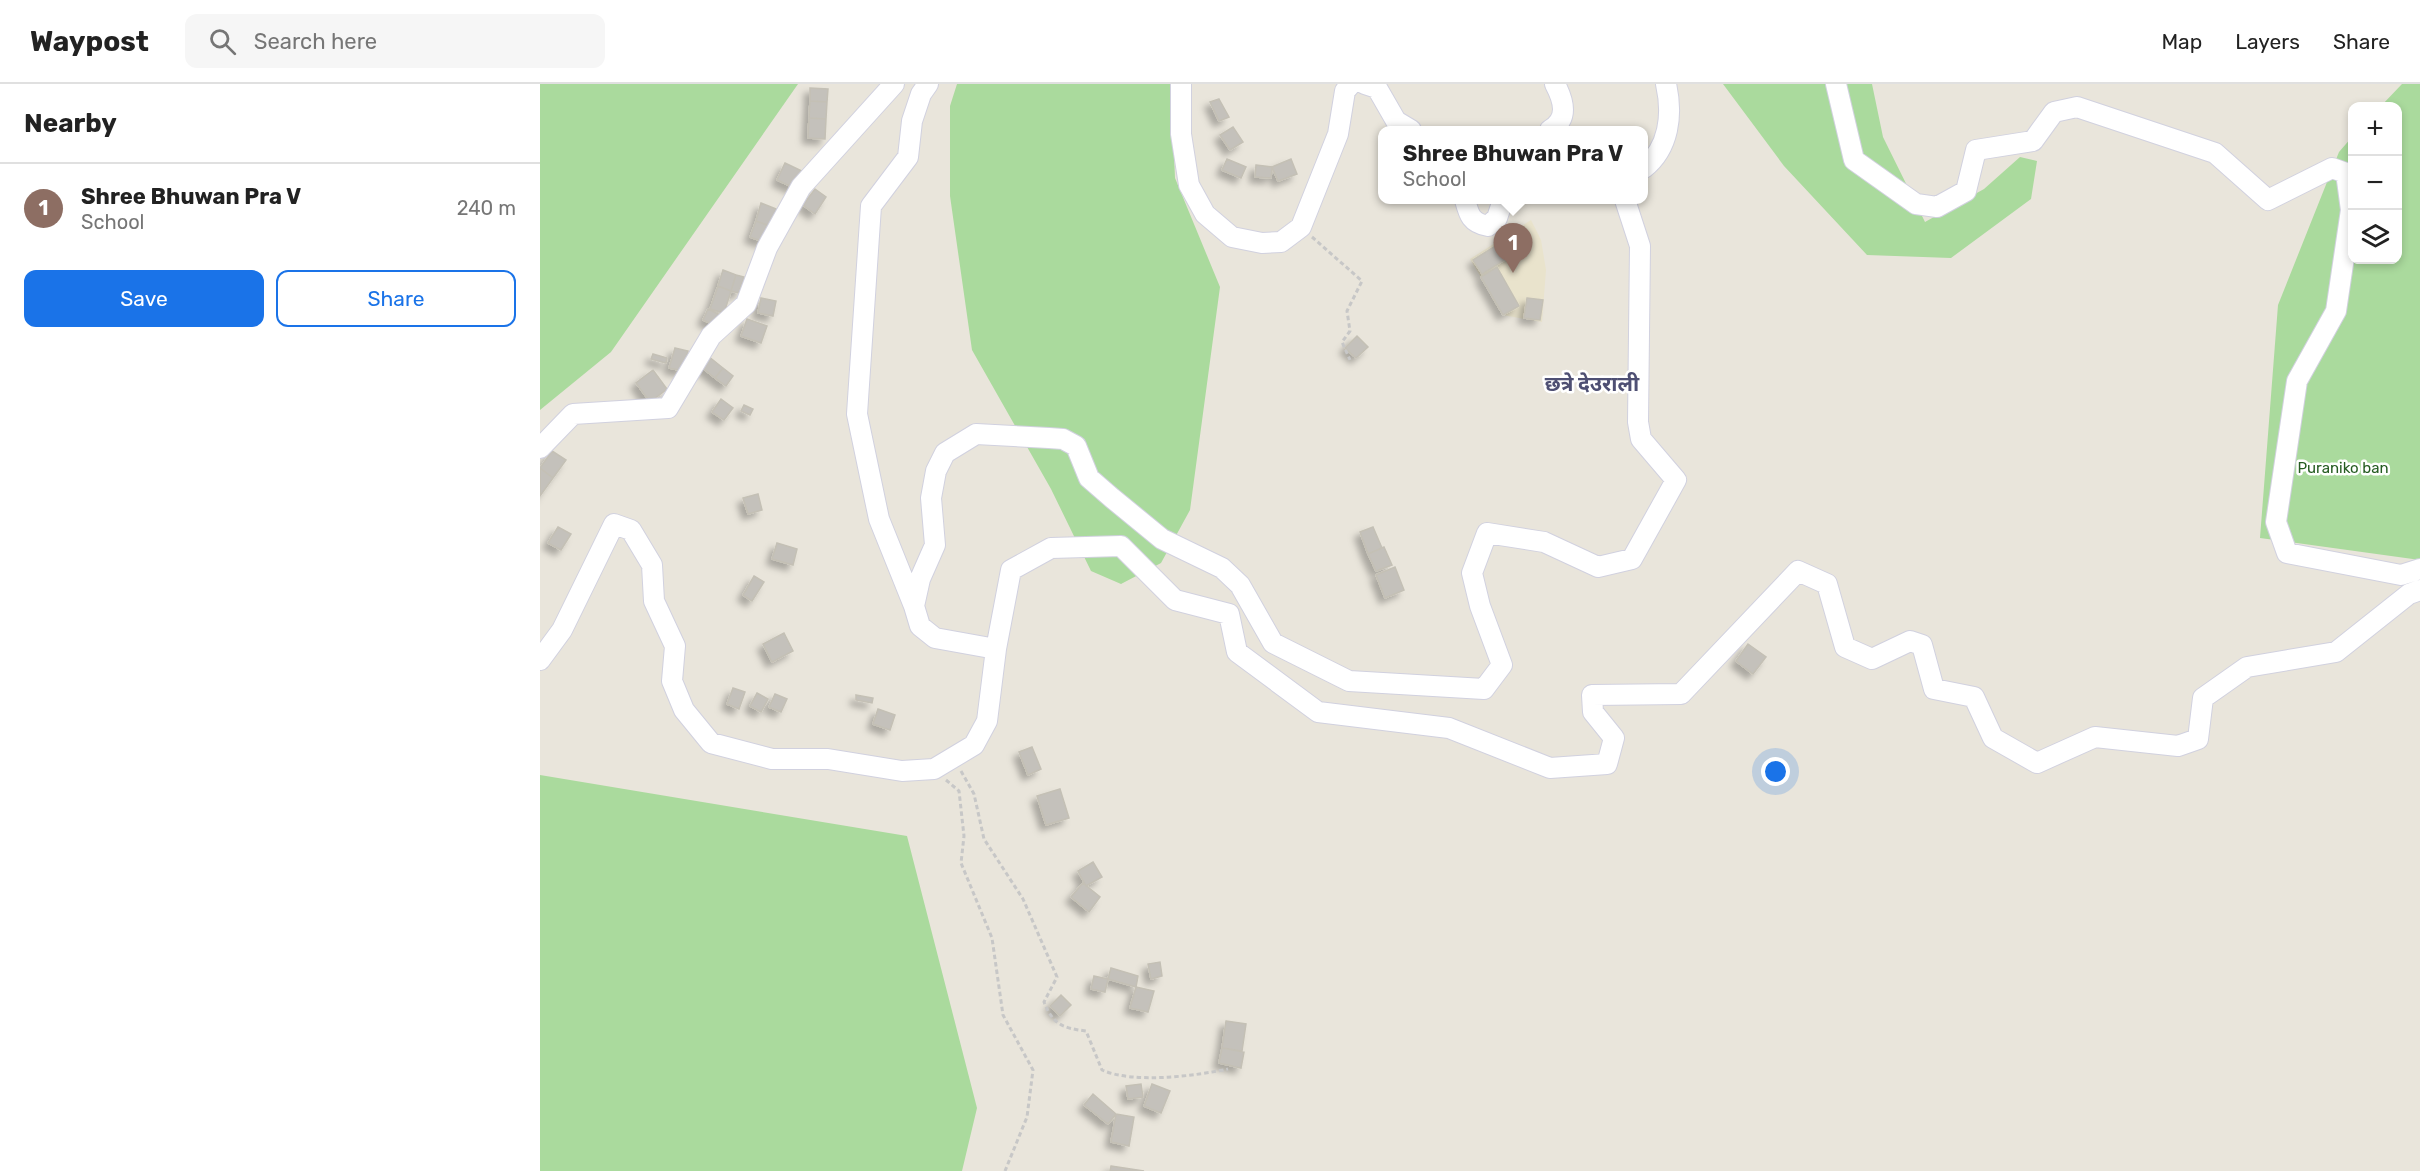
<!DOCTYPE html>
<meta charset="utf-8">
<style>
body{margin:0;font-family:Rubik,"Noto Sans Devanagari",sans-serif;background:#f6f6f6;color:#222}
.controls{position:absolute;right:18px;top:18px;display:grid;overflow:hidden;border-radius:12px;box-shadow:0 3px 9px #0003}
.controls button{width:54px;height:54px;display:grid;place-items:center;padding:0;border:0;border-bottom:2px solid #e0e0e0;background:#fff;color:#222;font:30px sans-serif}
.you{position:absolute;left:1236px;top:688px;width:21px;height:21px;margin:-15px;border:4px solid #fff;border-radius:50%;background:#1a73e8;box-shadow:0 0 0 9px #1a73e833}
.badge{display:grid;place-items:center;width:39px;height:39px;border-radius:50%;background:#1a73e8;color:#fff;font-size:20px;font-weight:700}
.pin{position:absolute;translate:-50% -50px;filter:drop-shadow(0 2px 3px #0008)}
.pin::after{content:'';position:absolute;top:32px;width:21px;height:18px;background:inherit;clip-path:polygon(0 0,100% 0,50% 100%)}
.popup{position:absolute;left:838px;top:42px;width:270px;height:78px;box-sizing:border-box;display:grid;place-content:center;border-radius:12px;background:#fff;filter:drop-shadow(0 2px 4px #0005);font-size:20px;white-space:nowrap;color:#767676}
.popup b{font-size:22px;color:#222}
.popup::after{content:'';position:absolute;left:50%;top:100%;margin-left:-12px;border:12px solid transparent;border-top-color:#fff}
.list{margin:0;padding:0;list-style:none}
h2{display:flex;justify-content:space-between;align-items:center;height:78px;margin:0;padding:0 24px;font-size:26px}
h2 small{font-size:20px;font-weight:400;color:#767676}
.list li{display:grid;grid-template-columns:39px 1fr auto;gap:18px;align-items:center;box-sizing:border-box;height:90px;padding:0 24px;border-top:2px solid #e0e0e0}
.list b{display:block;font-size:22px;white-space:nowrap}
.list p{margin:0;font-size:20px;white-space:nowrap;color:#767676}
.list em{font-size:20px;font-style:normal;color:#767676}
.actions{display:flex;gap:12px;padding:18px 24px}
.actions a{flex:1;padding:14px 0;border:2px solid #1a73e8;border-radius:12px;text-align:center;font-size:21px;color:#1a73e8}
.actions .main{background:#1a73e8;color:#fff}
.icon{flex:none;width:33px;height:33px;fill:none;stroke:currentColor;stroke-width:2;stroke-linecap:round;stroke-linejoin:round}
.map{position:relative;flex:none;width:1880px;height:1087px;overflow:hidden}
header{display:flex;align-items:center;gap:36px;box-sizing:border-box;height:84px;padding:0 30px;background:#fff;border-bottom:2px solid #e0e0e0}
header strong{font-size:28px}
nav{display:flex;gap:33px;margin-inline-start:auto;font-size:21px}
.search{width:420px;height:54px;background:#f6f6f6;display:flex;align-items:center;gap:15px;box-sizing:border-box;padding:0 21px;border-radius:12px;color:#767676;font-size:22px}
main{display:flex}
aside{flex:1;background:#fff}
.map>svg:first-child{display:block}
.education{fill:#e9e3cc}
.green{fill:#aada9d}
.building{fill:#c4c1bb;stroke:#c4c0b5;stroke-width:1.5;filter:url(#shadow)}
.lines{fill:none;stroke-linecap:round;stroke-linejoin:round}
.minor-casing{stroke:#d1d1df;stroke-width:22}
.path{stroke:#c7c7c7;stroke-width:3;stroke-dasharray:4.5 3;stroke-linecap:butt}
.minor{stroke:#fff;stroke-width:20}
.labels{text-anchor:middle;stroke-width:5;stroke-linejoin:round;paint-order:stroke}
.park-label{font-size:15px;fill:#255c21;stroke:#fff}
.district-label{font-size:21px;font-weight:bold;fill:#4e4f73;stroke:#fff}
</style>
<header>
<strong>Waypost</strong>
<div class="search"><svg class="icon" aria-label="search" viewBox="0 0 24 24"><circle cx="10" cy="10" r="6"/><path d="M15 15l6 6"/></svg>Search here</div>
<nav><a>Map</a><a>Layers</a><a>Share</a></nav>
</header>
<main>
<aside>
<h2>Nearby<small></small></h2>
<ul class="list">
<li><span class="badge" style="background:#8d6e63">1</span><div><b>Shree Bhuwan Pra V</b><p>School</p></div><em>240 m</em></li>
</ul>
<div class="actions"><a class="main">Save</a><a>Share</a></div>
</aside>
<div class="map">
<svg width="1880" height="1087" viewBox="0 0 1880 1087">
<defs>
<filter id="shadow"><feDropShadow dx="-5.5" dy="5.5" stdDeviation="3" flood-color="#0004"/></filter>
</defs>
<rect width="100%" height="100%" fill="#e9e5db"/>
<path class="education" d="M 991,136 L 1001,156 L 1006,186 L 1002,238 L 963,231 L 930,175 Z"/>
<path class="green" d="M 0,0 L 258,0 L 71,268 L 0,326 Z
M 417,0 L 631,0 L 635,94 L 680,203 L 650,426 L 621,479 L 581,500 L 551,487 L 511,405 L 432,266 L 410,112 L 410,22 Z
M 1183,0 L 1332,0 L 1343,53 L 1385,138 L 1444,105 L 1480,73 L 1497,77 L 1491,115 L 1411,174 L 1327,171 L 1244,82 Z
M 1862,0 L 1880,0 L 1880,476 L 1720,454 L 1738,221 L 1799,68 L 1812,53 L 1812,176 L 1858,176 L 1858,22 L 1841,22 Z
M 0,691 L 367,752 L 437,1024 L 422,1087 L 0,1087 Z"/>
<path class="building" d="M 270,4 L 288,5 L 287,18 L 270,17 Z
M 679,15 L 689,33 L 679,37 L 670,18 Z
M 270,17 L 287,18 L 286,35 L 269,34 Z
M 269,34 L 286,35 L 285,55 L 268,54 Z
M 693,43 L 703,58 L 690,66 L 680,51 Z
M 687,75 L 706,83 L 701,94 L 682,86 Z
M 751,75 L 757,90 L 738,97 L 732,83 Z
M 245,79 L 262,87 L 254,104 L 237,96 Z
M 716,81 L 732,83 L 731,94 L 715,93 Z
M 275,105 L 286,113 L 275,130 L 263,121 Z
M 221,119 L 236,125 L 230,142 L 216,137 Z
M 216,137 L 230,142 L 224,158 L 210,153 Z
M 973,151 L 982,165 L 942,190 L 933,176 Z
M 957,183 L 979,222 L 963,231 L 941,193 Z
M 183,186 L 196,191 L 191,207 L 178,202 Z
M 196,191 L 204,193 L 199,209 L 191,207 Z
M 178,202 L 191,207 L 184,229 L 170,225 Z
M 221,214 L 236,217 L 233,232 L 218,229 Z
M 987,214 L 1003,216 L 1000,236 L 984,234 Z
M 168,225 L 180,231 L 176,242 L 163,236 Z
M 207,235 L 227,242 L 221,259 L 201,252 Z
M 817,252 L 828,263 L 816,274 L 805,264 Z
M 135,264 L 148,267 L 143,287 L 129,284 Z
M 113,270 L 127,274 L 126,279 L 111,275 Z
M 168,272 L 183,284 L 175,294 L 160,282 Z
M 183,284 L 193,292 L 186,302 L 175,294 Z
M 113,286 L 127,305 L 110,318 L 96,299 Z
M 181,315 L 193,324 L 184,336 L 172,328 Z
M 204,321 L 213,325 L 210,331 L 201,327 Z
M 12,367 L 26,376 L 13,394 L 0,384 Z
M 0,384 L 13,394 L 0,412 Z
M 218,410 L 222,426 L 208,430 L 203,414 Z
M 18,443 L 31,450 L 21,466 L 8,459 Z
M 833,443 L 842,464 L 828,470 L 820,448 Z
M 237,459 L 257,465 L 253,481 L 232,475 Z
M 844,463 L 852,481 L 836,487 L 828,470 Z
M 855,483 L 864,506 L 845,514 L 836,491 Z
M 214,492 L 224,498 L 212,517 L 203,511 Z
M 244,549 L 253,567 L 232,578 L 223,560 Z
M 1208,560 L 1226,573 L 1213,590 L 1196,577 Z
M 193,604 L 205,608 L 199,625 L 187,620 Z
M 217,609 L 228,615 L 221,628 L 210,622 Z
M 235,610 L 247,615 L 241,628 L 229,623 Z
M 316,611 L 333,614 L 332,619 L 316,616 Z
M 338,625 L 355,631 L 350,646 L 333,640 Z
M 492,663 L 501,685 L 488,691 L 479,668 Z
M 520,705 L 529,734 L 506,741 L 497,712 Z
M 553,778 L 562,793 L 546,802 L 538,787 Z
M 543,799 L 560,813 L 549,828 L 531,813 Z
M 620,878 L 622,892 L 611,895 L 608,880 Z
M 571,884 L 598,892 L 596,903 L 568,895 Z
M 554,892 L 568,895 L 565,908 L 551,905 Z
M 596,903 L 614,907 L 608,928 L 590,924 Z
M 521,911 L 531,921 L 520,932 L 510,922 Z
M 686,937 L 706,940 L 702,967 L 682,964 Z
M 682,964 L 704,968 L 701,984 L 679,979 Z
M 601,1000 L 603,1013 L 588,1015 L 586,1002 Z
M 612,1000 L 630,1007 L 621,1029 L 604,1022 Z
M 553,1010 L 576,1030 L 568,1040 L 544,1021 Z
M 576,1030 L 594,1033 L 589,1062 L 571,1058 Z
M 571,1082 L 604,1087 L 570,1087 Z"/>
<g class="lines">
<g class="minor-casing">
<path id="minor" d="M 641,0 L 641,50 L 649,101 L 665,130 L 692,153 L 722,159 L 741,158 L 761,143 L 798,50 L 805,7 L 811,0
M 825,0 L 837,4 L 856,37 L 871,46
M 1296,0 L 1314,76 L 1376,120 L 1397,123 L 1426,107 L 1436,66 L 1493,57 L 1514,28 L 1537,23 L 1675,69 L 1728,116 L 1792,84 L 1806,89 L 1811,126 L 1796,227 L 1757,297 L 1736,438 L 1747,469 L 1861,491 L 1880,485
M 1010,46 C 1029,35 1024,17 1015,0
M 1104,84 C 1129,64 1133,31 1126,0
M 925,116 C 929,131 931,139 948,142 L 957,134 L 963,116
M 0,364 L 33,330 L 128,324 L 171,252 L 206,220 L 227,164 L 261,103 L 354,0
M 374,522 L 339,435 L 317,330 L 331,122 L 368,73 L 372,37 L 381,10 L 388,0
M 456,565 L 471,486 L 511,464 L 581,462 L 635,516 L 689,530 L 697,568 L 778,628 L 909,644 L 1010,684 L 1067,680 L 1074,654 L 1053,628 L 1052,611 L 1141,610 L 1258,487 L 1287,500 L 1305,563 L 1332,575 L 1370,557 L 1382,561 L 1394,605 L 1434,613 L 1453,654 L 1497,679 L 1555,653 L 1638,662 L 1658,655 L 1663,614 L 1707,583 L 1796,568 L 1869,510 L 1880,506
M 0,576 L 22,546 L 74,440 L 91,446 L 112,481 L 114,517 L 135,562 L 132,597 L 144,626 L 171,659 L 232,675 L 288,675 L 362,687 L 394,685 L 434,661 L 447,637 L 456,565 L 395,554 L 380,542 L 374,522 L 380,495 L 395,461 L 391,414 L 396,387 L 405,369 L 436,350 L 509,354 L 523,355 L 536,362 L 549,394 L 572,414 L 622,455 L 682,484 L 700,501 L 733,559 L 809,597 L 944,605 L 962,581 L 940,522 L 932,489 L 947,449 L 1004,458 L 1058,483 L 1092,475 L 1136,396 L 1101,355 L 1098,338 L 1100,162 L 1085,116"/>
</g>
<path class="path" d="M 772,153 L 822,197 L 807,227 L 810,247 L 802,258 L 810,276
M 421,687 L 434,710 L 444,755 L 483,815 L 517,893 L 504,918 C 513,941 523,944 546,947 L 562,986 C 593,1000 655,992 688,985
M 406,696 L 419,707 L 424,752 L 421,779 L 452,854 L 463,931 L 493,986 L 487,1033 L 465,1087"/>
<use href="#minor" class="minor"/>
</g>
<g class="labels">
<g class="park-label">
<text x="1803" y="389">Puraniko ban</text>
</g>
<g class="district-label">
<text x="1052" y="307">छत्रे देउराली</text>
</g>
</g>
</svg>
<div class="controls">
<button>+</button>
<button>−</button>
<button><svg class="icon" aria-label="layers" viewBox="0 0 24 24"><path d="M12 4l9 5-9 5-9-5zM3 14l9 5 9-5"/></svg></button>
</div>
<div class="you"></div>
<div class="pin badge" style="left:973px;top:189px;background:#8d6e63">1</div>
<div class="popup"><b>Shree Bhuwan Pra V</b>School</div>
</div>
</main>
